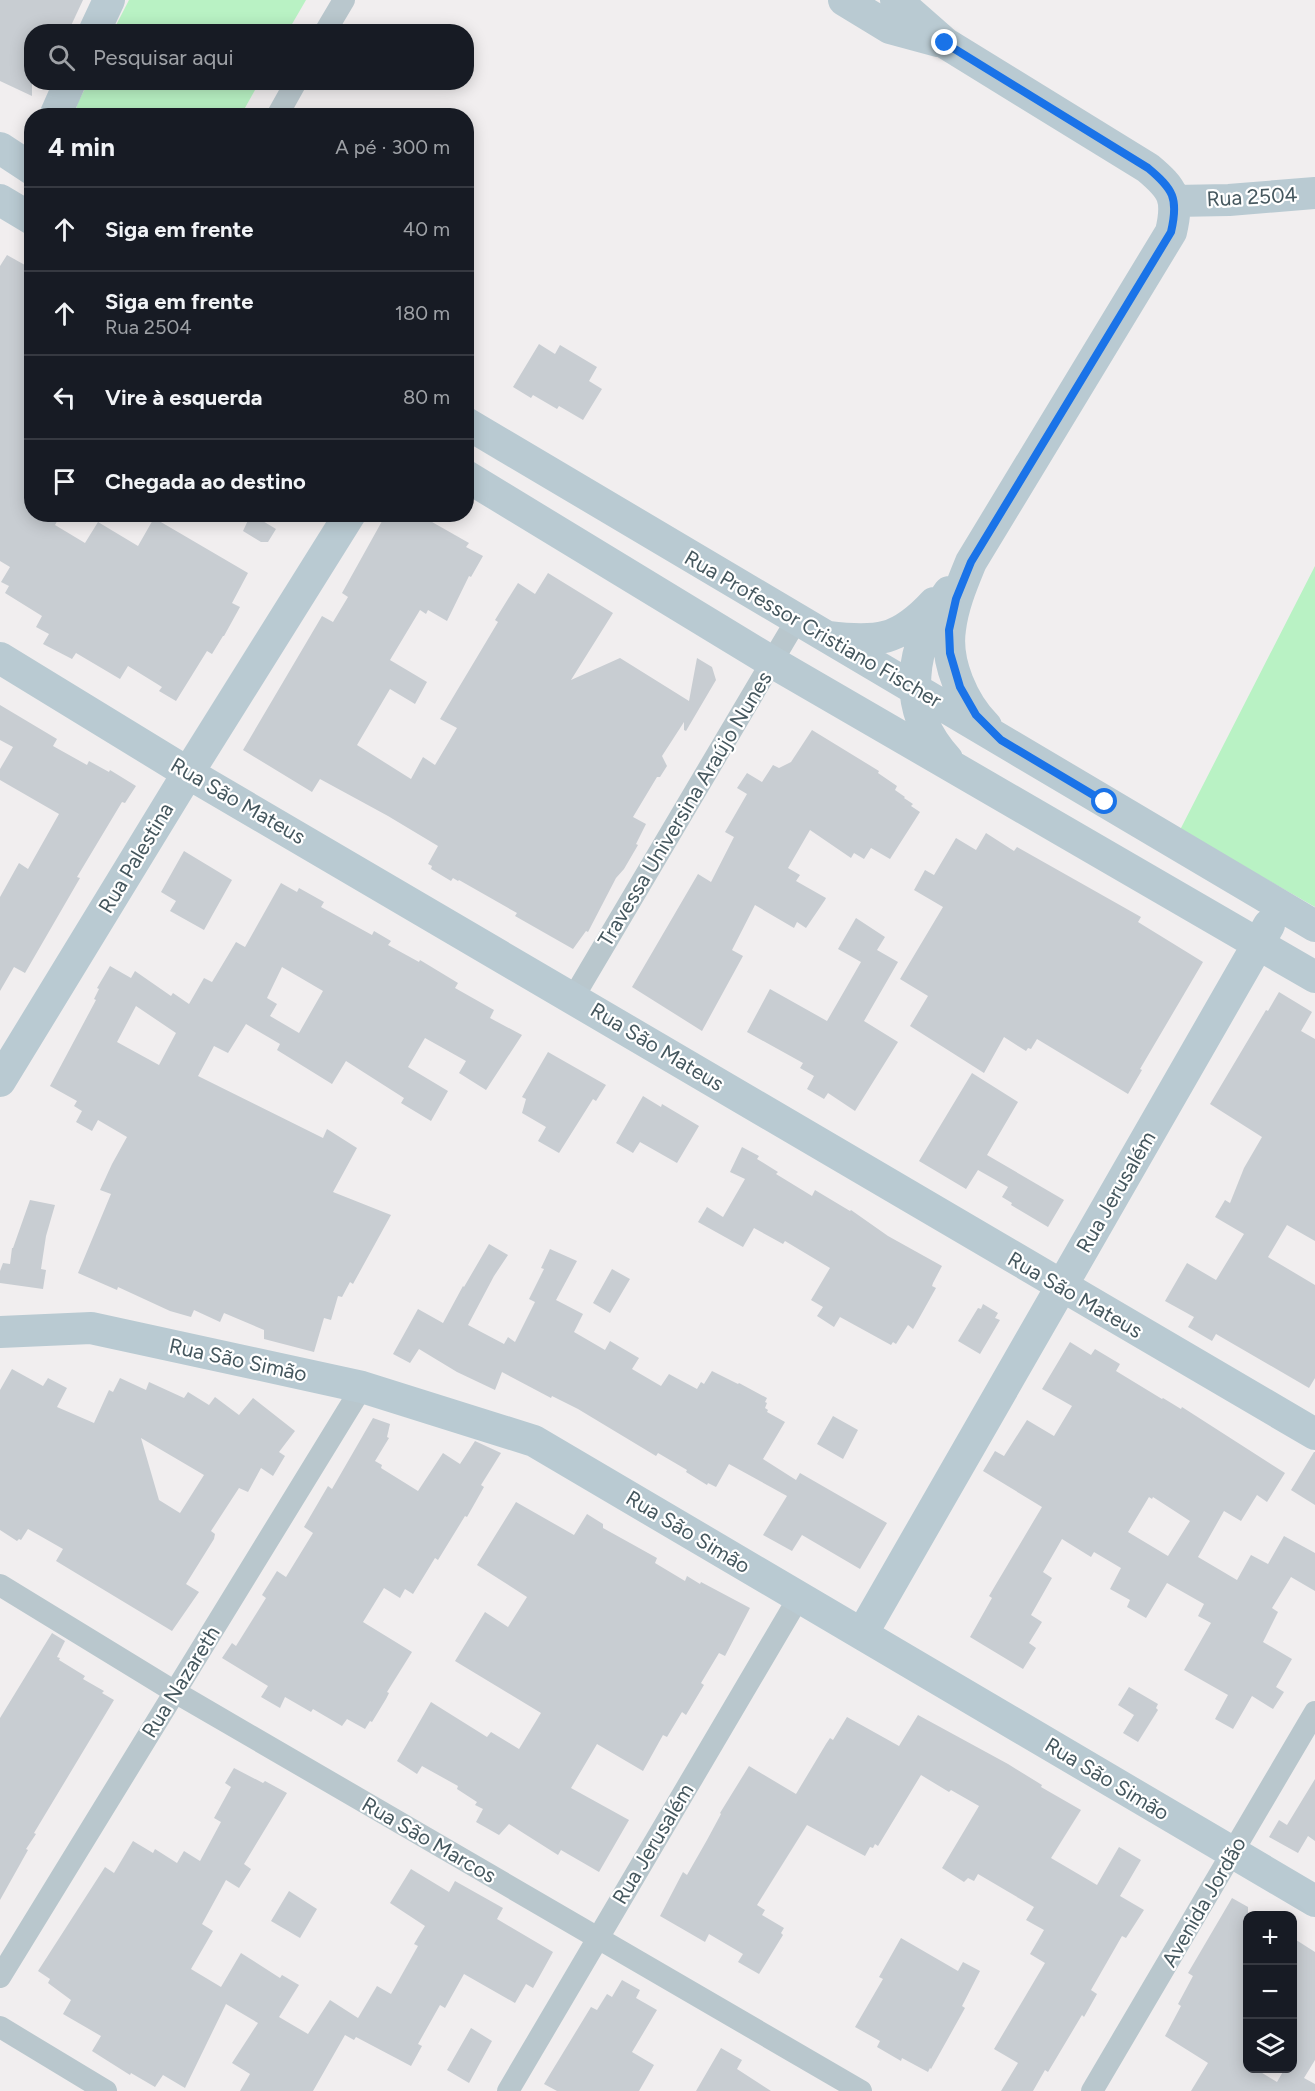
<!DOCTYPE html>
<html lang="pt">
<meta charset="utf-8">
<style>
body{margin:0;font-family:Figtree,sans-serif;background:#242831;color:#f1f3f6}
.controls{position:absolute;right:18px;bottom:18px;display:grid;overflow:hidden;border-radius:12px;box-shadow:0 3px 15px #0003}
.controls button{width:54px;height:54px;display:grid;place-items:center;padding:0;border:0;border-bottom:2px solid #363941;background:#171b24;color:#f1f3f6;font:30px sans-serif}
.stop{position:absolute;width:18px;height:18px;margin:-14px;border:4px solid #1a73e8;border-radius:50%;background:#fff}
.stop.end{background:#1a73e8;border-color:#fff;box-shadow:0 2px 6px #0008}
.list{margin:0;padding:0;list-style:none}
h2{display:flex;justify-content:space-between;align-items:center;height:78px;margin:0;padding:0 24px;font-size:26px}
h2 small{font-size:20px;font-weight:400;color:#9ea1a6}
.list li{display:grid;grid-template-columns:39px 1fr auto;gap:18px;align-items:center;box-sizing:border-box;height:84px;padding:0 24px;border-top:2px solid #363941}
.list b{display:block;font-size:22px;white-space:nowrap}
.list p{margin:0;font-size:20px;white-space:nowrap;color:#9ea1a6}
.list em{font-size:20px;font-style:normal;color:#9ea1a6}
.icon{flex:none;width:33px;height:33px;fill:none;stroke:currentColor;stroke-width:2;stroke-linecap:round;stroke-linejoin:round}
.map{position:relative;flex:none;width:1315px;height:2091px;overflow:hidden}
.search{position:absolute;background:#171b24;box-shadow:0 3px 15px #0003;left:24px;top:24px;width:450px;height:66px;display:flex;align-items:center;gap:15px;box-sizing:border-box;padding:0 21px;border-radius:24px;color:#9ea1a6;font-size:22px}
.panel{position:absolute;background:#171b24;box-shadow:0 3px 15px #0003;left:24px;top:108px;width:450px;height:414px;border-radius:24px}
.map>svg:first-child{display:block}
.green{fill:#b9f2c4}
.building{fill:#c8cdd2;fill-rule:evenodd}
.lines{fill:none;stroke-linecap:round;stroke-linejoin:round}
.street{stroke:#b9c7cd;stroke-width:22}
.secondary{stroke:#b9cad2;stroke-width:32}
.route{stroke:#1a73e8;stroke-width:8}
.labels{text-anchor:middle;stroke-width:4.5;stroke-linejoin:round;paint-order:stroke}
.street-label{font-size:21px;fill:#45575e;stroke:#fff}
</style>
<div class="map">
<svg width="1315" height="2091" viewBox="0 0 1315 2091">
<rect width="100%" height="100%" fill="#f1eeef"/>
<path class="green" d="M 129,0 L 306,0 L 288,31 L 113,31 Z
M 88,83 L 259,83 L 241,115 L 74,116 L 78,102 Z
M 1315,566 L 1315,907 L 1180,830 Z"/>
<path class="building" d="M 0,0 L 83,0 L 68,32 L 32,32 L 32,96 L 0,81 Z
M 7,255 L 32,269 L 32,514 L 61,514 L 55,525 L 85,543 L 98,522 L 138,546 L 154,518 L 248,573 L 232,603 L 240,607 L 224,636 L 223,636 L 212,654 L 207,651 L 176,701 L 159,691 L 162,687 L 128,666 L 120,679 L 76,653 L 72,659 L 43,644 L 49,634 L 36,627 L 42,616 L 5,593 L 9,586 L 1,582 L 10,567 L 0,561 L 0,266 Z
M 539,344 L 555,354 L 560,345 L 597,367 L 589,381 L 602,389 L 583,420 L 559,406 L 557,409 L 533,395 L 531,398 L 513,387 Z
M 251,514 L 276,529 L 268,542 L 261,542 L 243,531 Z
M 386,514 L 418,514 L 469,543 L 466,547 L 483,556 L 471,577 L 469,576 L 447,621 L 428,610 L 426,614 L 420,610 L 390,660 L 427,682 L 415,704 L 390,689 L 357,745 L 411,779 L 423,757 L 435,765 L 457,728 L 440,719 L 498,622 L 495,620 L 518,583 L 535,594 L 548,573 L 613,613 L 571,680 L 620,658 L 689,701 L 697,658 L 712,667 L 716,680 L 686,731 L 684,730 L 684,722 L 662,756 L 667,766 L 660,777 L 657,777 L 633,817 L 646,824 L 636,844 L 638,845 L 624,869 L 616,878 L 588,932 L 586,931 L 573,949 L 515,916 L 517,913 L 459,880 L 458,881 L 453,878 L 451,881 L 431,869 L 432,866 L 428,864 L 438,846 L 388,816 L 320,779 L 312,792 L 243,750 L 322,616 L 333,622 L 348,597 L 342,593 Z
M 0,705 L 57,739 L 53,746 L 87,765 L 89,761 L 109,772 L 110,770 L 136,786 L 125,803 L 122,802 L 77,877 L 80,878 L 25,973 L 14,967 L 0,991 L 0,897 L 19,863 L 28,869 L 59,814 L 0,780 L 0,769 L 13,747 L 0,740 Z
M 812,730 L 879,771 L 878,773 L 897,786 L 895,790 L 905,797 L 904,798 L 913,804 L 911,806 L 920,812 L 890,859 L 871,848 L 864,859 L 854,853 L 851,858 L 810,830 L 788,868 L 800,875 L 796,881 L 826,898 L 825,900 L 806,928 L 797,922 L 794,928 L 755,905 L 733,948 L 732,950 L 743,956 L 702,1031 L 632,987 L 698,874 L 711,882 L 734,837 L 725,832 L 747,794 L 737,788 L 747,773 L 762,782 L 773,765 L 779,768 L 791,762 Z
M 986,833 L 1014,851 L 1017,847 L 1141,917 L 1138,922 L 1203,962 L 1140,1069 L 1142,1070 L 1128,1094 L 1037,1039 L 1031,1049 L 1028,1048 L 1026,1051 L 1004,1037 L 984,1073 L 910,1026 L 928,996 L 900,979 L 943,907 L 914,890 L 925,870 L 934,875 L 956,838 L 976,850 Z
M 184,851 L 232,880 L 204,930 L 170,911 L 176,901 L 161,892 Z
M 281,883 L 297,892 L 299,888 L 324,902 L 321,907 L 372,935 L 374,931 L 391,941 L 388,945 L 419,962 L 420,960 L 458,983 L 455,988 L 494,1010 L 490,1018 L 522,1035 L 486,1090 L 459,1073 L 466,1061 L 425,1038 L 408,1067 L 448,1091 L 431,1121 L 401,1103 L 404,1098 L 346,1061 L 332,1084 L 277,1050 L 280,1044 L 246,1024 L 228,1053 L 214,1046 L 198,1076 L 323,1138 L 327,1129 L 357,1148 L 333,1192 L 391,1215 L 353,1284 L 350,1282 L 342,1297 L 338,1296 L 331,1320 L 324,1318 L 314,1352 L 264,1339 L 264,1330 L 224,1313 L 220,1322 L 194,1310 L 191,1317 L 170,1311 L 118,1287 L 117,1290 L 78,1273 L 111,1194 L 100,1190 L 112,1164 L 127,1137 L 98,1120 L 92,1131 L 76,1122 L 82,1111 L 74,1106 L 77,1101 L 50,1086 L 96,1000 L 94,999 L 99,989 L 97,988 L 110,966 L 131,978 L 135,971 L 171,996 L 173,993 L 189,1004 L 204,978 L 212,982 L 236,942 L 245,947 ZM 282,967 L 323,991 L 299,1033 L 270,1016 L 277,1004 L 267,998 ZM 136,1006 L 176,1033 L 159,1065 L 117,1042 Z
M 856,918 L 885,937 L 877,950 L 898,962 L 864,1021 L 898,1042 L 855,1111 L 828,1093 L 824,1099 L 807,1089 L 814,1076 L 800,1068 L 803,1063 L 747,1032 L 770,989 L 827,1021 L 861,962 L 838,949 Z
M 1279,992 L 1312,1012 L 1301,1031 L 1315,1039 L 1315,1241 L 1287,1225 L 1268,1257 L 1315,1285 L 1315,1378 L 1309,1388 L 1216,1334 L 1212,1341 L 1188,1327 L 1194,1317 L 1165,1301 L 1187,1263 L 1216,1280 L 1244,1234 L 1215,1217 L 1225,1200 L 1230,1203 L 1244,1168 L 1262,1137 L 1210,1104 L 1266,1010 L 1268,1011 Z
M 548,1052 L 606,1085 L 596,1101 L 593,1099 L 559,1153 L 538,1141 L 546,1127 L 522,1113 L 526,1099 L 522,1097 Z
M 972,1073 L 1018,1102 L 987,1155 L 1064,1200 L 1048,1227 L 1011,1205 L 1012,1203 L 1002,1197 L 1008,1187 L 978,1170 L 966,1189 L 919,1161 Z
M 643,1096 L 661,1107 L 662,1104 L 699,1126 L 677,1163 L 640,1142 L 633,1153 L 616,1143 Z
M 742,1147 L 759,1156 L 757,1159 L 778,1172 L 776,1174 L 812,1196 L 815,1190 L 850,1211 L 851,1210 L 888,1236 L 942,1266 L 933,1283 L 932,1286 L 936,1288 L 913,1329 L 908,1325 L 896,1344 L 893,1342 L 891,1345 L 840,1317 L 834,1327 L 817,1316 L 823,1307 L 811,1300 L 830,1268 L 785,1241 L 783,1244 L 754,1228 L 743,1247 L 698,1222 L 707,1207 L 723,1217 L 745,1179 L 730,1172 Z
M 30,1200 L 55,1205 L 46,1236 L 41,1269 L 46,1270 L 43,1289 L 0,1283 L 0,1271 L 3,1263 L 10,1264 L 12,1248 L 13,1248 Z
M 489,1244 L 508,1255 L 494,1276 L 468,1325 L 504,1344 L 508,1337 L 515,1342 L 535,1302 L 529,1299 L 544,1269 L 541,1268 L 550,1249 L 577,1261 L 556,1300 L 583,1314 L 574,1332 L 605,1350 L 610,1341 L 639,1358 L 632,1369 L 661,1386 L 669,1374 L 697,1389 L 701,1382 L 704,1384 L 712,1371 L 738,1384 L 739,1383 L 767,1398 L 765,1402 L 767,1403 L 765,1408 L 768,1410 L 767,1412 L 785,1422 L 763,1459 L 796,1480 L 800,1473 L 887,1523 L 860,1569 L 802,1535 L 792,1551 L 763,1535 L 787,1496 L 729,1464 L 716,1487 L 708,1483 L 707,1485 L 686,1472 L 687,1470 L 658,1453 L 656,1456 L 578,1409 L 552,1396 L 551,1398 L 502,1372 L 495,1390 L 457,1372 L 419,1349 L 410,1363 L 393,1354 L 418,1309 L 443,1323 L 463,1286 L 464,1287 Z
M 612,1269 L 630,1279 L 610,1313 L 593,1303 Z
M 983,1304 L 998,1313 L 995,1318 L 1000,1320 L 980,1354 L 958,1341 L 978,1308 L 981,1309 Z
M 1070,1342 L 1091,1355 L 1095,1349 L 1120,1364 L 1116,1371 L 1162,1399 L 1163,1398 L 1181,1409 L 1182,1407 L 1285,1473 L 1267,1502 L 1257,1495 L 1241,1521 L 1224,1511 L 1198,1557 L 1237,1580 L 1251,1555 L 1268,1564 L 1284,1536 L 1315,1553 L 1315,1591 L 1291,1577 L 1272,1608 L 1278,1612 L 1263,1642 L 1292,1659 L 1276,1687 L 1284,1692 L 1273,1709 L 1252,1696 L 1233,1729 L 1215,1719 L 1228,1695 L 1184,1670 L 1211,1623 L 1198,1616 L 1204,1604 L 1167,1583 L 1146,1618 L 1127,1607 L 1130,1600 L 1110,1589 L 1121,1568 L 1094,1552 L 1091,1557 L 1062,1539 L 1043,1572 L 1052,1578 L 1031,1615 L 1042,1622 L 1029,1643 L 1036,1648 L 1023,1669 L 970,1637 L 992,1598 L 989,1596 L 1042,1507 L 983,1471 L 995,1451 L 1004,1456 L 1027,1420 L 1054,1436 L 1072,1406 L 1042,1389 ZM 1149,1497 L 1152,1499 L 1153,1497 L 1190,1521 L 1168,1556 L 1128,1532 Z
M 12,1369 L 43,1386 L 48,1378 L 67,1388 L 57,1407 L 94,1423 L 109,1390 L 113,1392 L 120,1378 L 146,1390 L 149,1382 L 184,1398 L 188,1392 L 209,1405 L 215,1397 L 239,1415 L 253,1398 L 295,1431 L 279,1452 L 285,1456 L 273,1476 L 261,1468 L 248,1492 L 239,1488 L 211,1531 L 215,1534 L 214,1539 L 186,1584 L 199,1592 L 172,1631 L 56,1561 L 63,1549 L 28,1529 L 21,1540 L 19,1539 L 17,1541 L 0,1530 L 0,1390 ZM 141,1438 L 204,1475 L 180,1513 L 159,1500 Z
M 833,1416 L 858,1430 L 843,1459 L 817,1444 Z
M 373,1418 L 390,1424 L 387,1437 L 389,1438 L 375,1461 L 382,1465 L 381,1468 L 418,1491 L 443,1453 L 460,1464 L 475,1441 L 501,1453 L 481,1485 L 484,1487 L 467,1517 L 465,1516 L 438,1560 L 435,1558 L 413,1594 L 405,1589 L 400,1598 L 384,1588 L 363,1622 L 412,1652 L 387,1692 L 389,1693 L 386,1699 L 372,1722 L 370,1721 L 365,1729 L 347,1719 L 342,1726 L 313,1709 L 311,1712 L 285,1697 L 280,1708 L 261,1697 L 268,1686 L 222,1658 L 232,1643 L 236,1646 L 266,1598 L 262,1595 L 277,1571 L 286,1577 L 313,1533 L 304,1527 L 328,1486 L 332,1489 Z
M 1314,1452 L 1315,1452 L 1315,1505 L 1291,1490 Z
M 516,1502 L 574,1535 L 587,1514 L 603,1524 L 603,1528 L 657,1558 L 655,1563 L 685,1581 L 687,1576 L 700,1584 L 701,1582 L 750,1608 L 725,1656 L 719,1653 L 701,1683 L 704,1685 L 686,1715 L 682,1712 L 667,1737 L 663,1735 L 643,1771 L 597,1744 L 571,1788 L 629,1820 L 599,1872 L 561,1850 L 558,1855 L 509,1824 L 499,1835 L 476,1822 L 483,1809 L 475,1805 L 477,1802 L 457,1789 L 458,1786 L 422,1766 L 417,1774 L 397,1761 L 431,1702 L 487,1737 L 491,1732 L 519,1749 L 541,1713 L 455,1661 L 485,1612 L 508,1627 L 527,1597 L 477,1565 Z
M 52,1633 L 65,1641 L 57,1657 L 60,1658 L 59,1660 L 85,1676 L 83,1679 L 104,1691 L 102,1693 L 114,1700 L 34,1833 L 36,1834 L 26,1849 L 28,1850 L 0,1900 L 0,1718 Z
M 1129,1687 L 1158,1704 L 1156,1708 L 1158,1710 L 1138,1742 L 1123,1733 L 1134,1715 L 1118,1705 Z
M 918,1715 L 1008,1764 L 1042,1785 L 1041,1787 L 1081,1810 L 1051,1858 L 1097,1885 L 1119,1847 L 1141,1860 L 1120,1896 L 1144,1910 L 1126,1938 L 1122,1936 L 1091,1990 L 1097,1994 L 1084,2017 L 1082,2015 L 1048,2072 L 1045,2070 L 1033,2091 L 1001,2091 L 1018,2063 L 994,2049 L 1045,1963 L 1030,1954 L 1044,1930 L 1026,1920 L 1034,1907 L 978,1874 L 974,1881 L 968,1878 L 964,1882 L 942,1868 L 979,1806 L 951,1790 L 949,1792 L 921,1775 L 878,1846 L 875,1844 L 873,1848 L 870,1847 L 865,1856 L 807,1825 L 757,1905 L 765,1910 L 762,1915 L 784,1928 L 781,1933 L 783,1935 L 759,1974 L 738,1962 L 743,1954 L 709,1934 L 705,1942 L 660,1916 L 683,1872 L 687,1875 L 707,1840 L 721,1814 L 720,1813 L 749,1766 L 796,1794 L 826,1744 L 830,1738 L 833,1740 L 847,1717 L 899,1746 Z
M 234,1768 L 263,1783 L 265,1781 L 287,1793 L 244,1864 L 251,1869 L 239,1888 L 226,1880 L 202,1924 L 213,1931 L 191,1969 L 221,1987 L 241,1953 L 280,1978 L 282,1975 L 299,1985 L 279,2017 L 308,2034 L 330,2000 L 358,2018 L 377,1986 L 391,1994 L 418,1946 L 414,1944 L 425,1926 L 390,1903 L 411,1869 L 449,1892 L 455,1881 L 503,1908 L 497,1919 L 553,1952 L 533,1988 L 526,1984 L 515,2003 L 464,1974 L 445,2008 L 440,2005 L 418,2044 L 422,2046 L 411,2066 L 356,2037 L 354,2040 L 345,2035 L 313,2091 L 240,2091 L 250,2074 L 232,2063 L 258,2023 L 226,2004 L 185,2088 L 163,2075 L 155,2087 L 131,2073 L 130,2075 L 92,2051 L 101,2036 L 63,2014 L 71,2000 L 48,1983 L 50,1979 L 38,1971 L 105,1867 L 114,1873 L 133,1841 L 153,1853 L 155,1849 L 177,1863 L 184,1851 L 200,1861 L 221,1822 L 214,1818 L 231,1787 L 225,1783 Z
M 1315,1779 L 1315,1841 L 1308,1836 L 1298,1853 L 1269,1837 L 1279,1820 L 1287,1825 Z
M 289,1891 L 317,1909 L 300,1938 L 271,1921 Z
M 1232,1898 L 1248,1907 L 1248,2068 L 1254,2068 L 1277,2082 L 1285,2068 L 1293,2068 L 1293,1938 L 1315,1952 L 1315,2060 L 1304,2078 L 1315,2084 L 1315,2091 L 1191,2091 L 1208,2063 L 1165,2036 L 1181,2006 L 1178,2004 L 1193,1976 L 1188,1973 Z
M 901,1938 L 958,1971 L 963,1962 L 980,1971 L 962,2006 L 965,2008 L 931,2069 L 930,2068 L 928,2072 L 902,2058 L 901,2061 L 877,2047 L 880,2041 L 855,2027 L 883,1979 L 879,1977 Z
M 622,1980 L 640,1990 L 636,1998 L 657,2010 L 632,2052 L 654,2065 L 639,2091 L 557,2091 L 544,2084 L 591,2007 L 597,2010 L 607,1994 L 612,1997 Z
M 471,2028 L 492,2041 L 469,2083 L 447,2070 Z
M 721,2048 L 742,2060 L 737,2069 L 771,2091 L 696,2091 Z"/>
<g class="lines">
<path class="street" d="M 325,32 L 344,0
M 277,116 L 296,82
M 573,998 L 796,621
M 0,1585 L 175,1692 L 861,2091
M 0,1977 L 362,1387
M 0,2027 L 106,2091
M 508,2091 L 799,1597
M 1092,2091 L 1315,1712"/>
<path class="secondary" d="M 844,0 L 890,28 L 938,41
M 896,0 L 945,43 L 1148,168 C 1173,189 1179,198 1171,232 L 971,562 C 962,584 953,605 950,629 C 945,662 963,703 986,726
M 94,32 L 109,0
M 55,116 L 70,82
M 0,148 L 32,169
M 0,200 L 32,219
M 1174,201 L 1229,200 L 1315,193
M 466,423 C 748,592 1032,758 1315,926
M 466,476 L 772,662 L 1315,977
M 828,637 C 877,643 899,641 934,603
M 0,658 L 188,773 L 1315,1434
M 947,759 C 899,707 910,645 949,592
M 0,1081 L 188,773 L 350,514
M 0,1332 L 91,1328 L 362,1387 L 534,1441 L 1315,1901
M 862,1634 L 1269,925"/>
</g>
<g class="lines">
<path class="route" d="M 945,43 L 1148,168 C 1173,189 1179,198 1171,232 L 971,562 L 956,599 L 949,630 L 950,653 L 960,687 L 976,715 L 1001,740 L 1105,802"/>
</g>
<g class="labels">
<g class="street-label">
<text transform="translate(1252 197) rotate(-3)" y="7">Rua 2504</text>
<text transform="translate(813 629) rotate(30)" y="7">Rua Professor Cristiano Fischer</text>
<text transform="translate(238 801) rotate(30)" y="7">Rua São Mateus</text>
<text transform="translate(685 809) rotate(-59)" y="7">Travessa Universina Araújo Nunes</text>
<text transform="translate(136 858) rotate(-59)" y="7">Rua Palestina</text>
<text transform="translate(657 1047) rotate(31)" y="7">Rua São Mateus</text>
<text transform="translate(1116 1192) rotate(-60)" y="7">Rua Jerusalém</text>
<text transform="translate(1075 1295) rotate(30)" y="7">Rua São Mateus</text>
<text transform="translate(238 1360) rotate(12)" y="7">Rua São Simão</text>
<text transform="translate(688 1532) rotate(31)" y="7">Rua São Simão</text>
<text transform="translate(181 1682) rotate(-58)" y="7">Rua Nazareth</text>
<text transform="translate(1107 1779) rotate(31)" y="7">Rua São Simão</text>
<text transform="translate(429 1840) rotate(30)" y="7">Rua São Marcos</text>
<text transform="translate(653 1844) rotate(-59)" y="7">Rua Jerusalém</text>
<text transform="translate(1204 1902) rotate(-60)" y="7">Avenida Jordão</text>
</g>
</g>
</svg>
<div class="controls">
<button>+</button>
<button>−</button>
<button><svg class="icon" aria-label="layers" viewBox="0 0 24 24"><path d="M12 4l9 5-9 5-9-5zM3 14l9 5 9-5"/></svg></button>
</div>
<div class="stop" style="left:1105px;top:802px"></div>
<div class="stop end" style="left:945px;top:43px"></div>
<div class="search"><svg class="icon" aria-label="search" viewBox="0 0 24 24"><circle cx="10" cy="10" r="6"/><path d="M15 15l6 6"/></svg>Pesquisar aqui</div>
<section class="panel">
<h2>4 min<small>A pé · 300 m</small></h2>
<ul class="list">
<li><svg class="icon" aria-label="ahead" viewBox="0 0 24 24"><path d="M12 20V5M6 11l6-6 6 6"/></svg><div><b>Siga em frente</b></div><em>40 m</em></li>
<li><svg class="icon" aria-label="ahead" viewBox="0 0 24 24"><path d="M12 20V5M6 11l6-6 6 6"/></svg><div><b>Siga em frente</b><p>Rua 2504</p></div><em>180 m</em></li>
<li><svg class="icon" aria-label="left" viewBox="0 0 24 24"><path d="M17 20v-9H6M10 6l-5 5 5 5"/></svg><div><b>Vire à esquerda</b></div><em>80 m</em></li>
<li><svg class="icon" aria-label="arrive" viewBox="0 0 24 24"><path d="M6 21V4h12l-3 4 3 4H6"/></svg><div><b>Chegada ao destino</b></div></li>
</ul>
</section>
</div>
